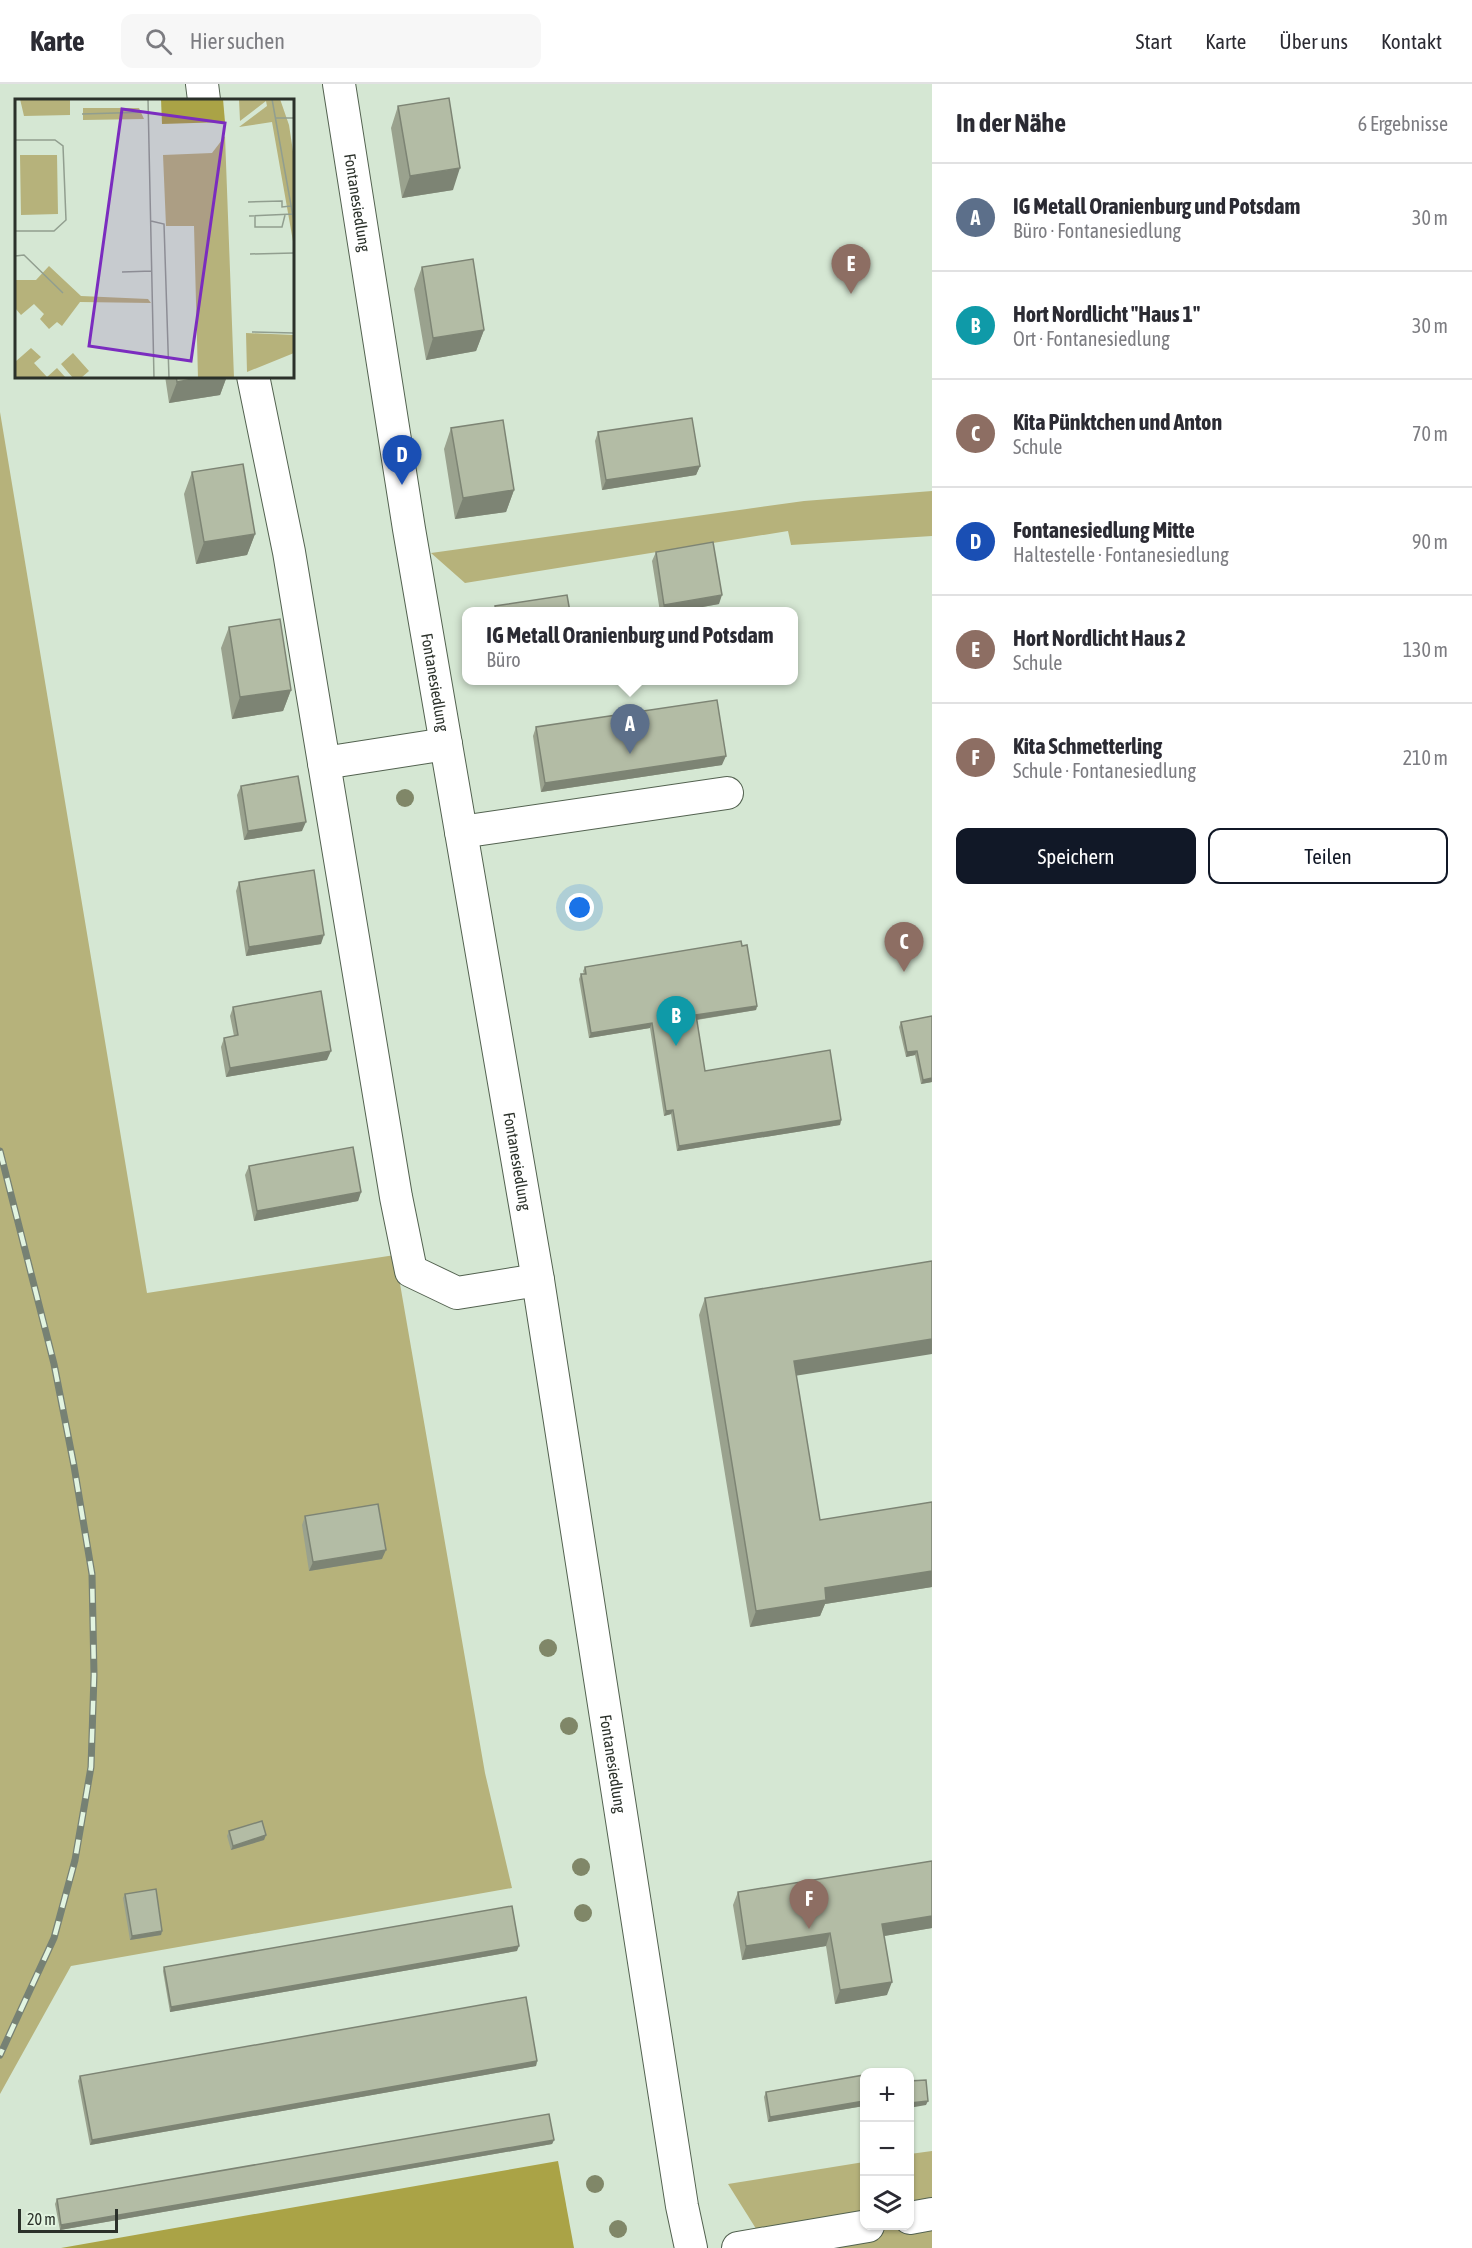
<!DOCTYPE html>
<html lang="de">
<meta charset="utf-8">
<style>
body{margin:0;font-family:"Asap Condensed",sans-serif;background:#f7f7f7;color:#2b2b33}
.controls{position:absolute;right:18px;bottom:18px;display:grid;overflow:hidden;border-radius:12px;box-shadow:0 2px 4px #0004}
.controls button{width:54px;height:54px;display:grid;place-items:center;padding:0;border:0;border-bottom:2px solid #e1e1e2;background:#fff;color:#2b2b33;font:30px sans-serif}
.scale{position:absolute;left:18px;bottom:15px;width:100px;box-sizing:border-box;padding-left:6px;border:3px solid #2b312a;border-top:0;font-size:16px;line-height:21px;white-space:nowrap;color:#2b312a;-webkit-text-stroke:4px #e2f4e0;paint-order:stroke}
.you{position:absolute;left:580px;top:824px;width:21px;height:21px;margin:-15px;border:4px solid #fff;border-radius:50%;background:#1a73e8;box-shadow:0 0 0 9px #1a73e833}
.badge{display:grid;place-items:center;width:39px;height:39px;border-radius:50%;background:#111827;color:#fff;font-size:20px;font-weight:700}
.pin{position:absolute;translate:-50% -50px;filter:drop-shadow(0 2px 3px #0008)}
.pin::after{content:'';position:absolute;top:32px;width:21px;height:18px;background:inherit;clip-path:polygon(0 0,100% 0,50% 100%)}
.popup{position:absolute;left:462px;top:523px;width:336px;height:78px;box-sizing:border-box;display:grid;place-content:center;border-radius:12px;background:#fff;filter:drop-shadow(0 2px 4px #0005);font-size:20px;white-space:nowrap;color:#7c7c81}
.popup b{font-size:22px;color:#2b2b33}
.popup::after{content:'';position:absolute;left:50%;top:100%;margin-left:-12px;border:12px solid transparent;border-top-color:#fff}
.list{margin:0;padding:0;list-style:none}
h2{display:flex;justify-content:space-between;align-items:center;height:78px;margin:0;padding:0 24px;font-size:26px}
h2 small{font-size:20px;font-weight:400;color:#7c7c81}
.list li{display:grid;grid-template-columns:39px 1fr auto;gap:18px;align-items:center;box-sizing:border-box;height:108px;padding:0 24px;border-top:2px solid #e1e1e2}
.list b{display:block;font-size:22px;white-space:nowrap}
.list p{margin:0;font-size:20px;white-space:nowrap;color:#7c7c81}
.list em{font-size:20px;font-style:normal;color:#7c7c81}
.actions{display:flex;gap:12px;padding:18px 24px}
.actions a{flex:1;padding:14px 0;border:2px solid #111827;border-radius:12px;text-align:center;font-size:21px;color:#111827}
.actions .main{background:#111827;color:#fff}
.icon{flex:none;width:33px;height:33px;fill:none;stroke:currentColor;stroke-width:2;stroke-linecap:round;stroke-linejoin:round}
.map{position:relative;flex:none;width:932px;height:2164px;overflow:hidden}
header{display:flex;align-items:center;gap:36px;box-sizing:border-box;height:84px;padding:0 30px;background:#fff;border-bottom:2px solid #e1e1e2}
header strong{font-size:28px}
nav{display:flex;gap:33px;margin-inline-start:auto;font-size:21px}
.search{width:420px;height:54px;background:#f7f7f7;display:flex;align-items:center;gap:15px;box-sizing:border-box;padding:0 21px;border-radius:12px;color:#7c7c81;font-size:22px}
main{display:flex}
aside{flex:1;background:#fff}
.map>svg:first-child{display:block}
.green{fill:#b6b27b}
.forest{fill:#aaa346}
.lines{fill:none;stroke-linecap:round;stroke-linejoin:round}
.minor-casing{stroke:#536250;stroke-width:34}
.minor{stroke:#fff;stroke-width:32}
.rail-casing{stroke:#768174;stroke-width:7}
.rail{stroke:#e2f4e0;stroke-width:4.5;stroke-dasharray:14;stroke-linecap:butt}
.tree{fill:#808768}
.wall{fill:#9aa28e}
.shaded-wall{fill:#7d8474}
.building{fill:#b3bca5;stroke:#7d8474;stroke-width:1.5}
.labels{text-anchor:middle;stroke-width:4.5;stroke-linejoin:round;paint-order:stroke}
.street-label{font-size:16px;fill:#2b312a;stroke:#e2f4e0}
.inset-road{fill:none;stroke:#919e8f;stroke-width:1.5}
.view{fill:#7b2cbf;fill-opacity:0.15;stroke:#7b2cbf;stroke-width:3}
.inset-edge{fill:none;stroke:#2b312a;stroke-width:3}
</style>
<header>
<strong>Karte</strong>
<div class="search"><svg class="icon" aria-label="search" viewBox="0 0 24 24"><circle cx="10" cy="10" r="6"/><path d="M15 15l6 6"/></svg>Hier suchen</div>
<nav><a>Start</a><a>Karte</a><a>Über uns</a><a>Kontakt</a></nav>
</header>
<main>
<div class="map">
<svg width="932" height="2164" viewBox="0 0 932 2164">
<rect width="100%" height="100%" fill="#d5e7d3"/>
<path class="green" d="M 0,328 L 147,1209 L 395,1171 L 485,1689 L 512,1804 L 71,1882 L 0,2010 Z
M 932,407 L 932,452 L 791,461 L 788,447 L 465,499 L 431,469 L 804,417 Z
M 932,2067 L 932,2164 L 768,2164 L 728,2100 L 864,2078 L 864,2142 L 910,2142 L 910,2070 Z"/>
<path class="forest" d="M 558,2077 L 574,2164 L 61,2164 Z"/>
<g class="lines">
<g class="minor-casing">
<g id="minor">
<path d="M 202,0 L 204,16"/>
<path id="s1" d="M 339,0 L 409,445 L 538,1196 L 682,2122 L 691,2164"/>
<path d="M 253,292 L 289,468 L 396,1113 L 411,1187 L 457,1209 L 538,1196"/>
<path d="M 324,679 L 446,660"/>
<path d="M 461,748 L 727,709"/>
<path d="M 910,2134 L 932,2130"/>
<path d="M 738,2164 L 868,2142"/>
</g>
</g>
<use href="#minor" class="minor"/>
<g class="rail-casing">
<path id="rail" d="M 0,1067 L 54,1280 L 74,1382 L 92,1490 L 94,1591 L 91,1683 L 75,1776 L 54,1854 L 0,1971"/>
</g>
<use href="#rail" class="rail"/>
</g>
<g class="tree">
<circle cx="405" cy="714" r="9"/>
<circle cx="548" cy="1564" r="9"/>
<circle cx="569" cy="1642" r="9"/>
<circle cx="581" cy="1783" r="9"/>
<circle cx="583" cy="1829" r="9"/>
<circle cx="595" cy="2100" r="9"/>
<circle cx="618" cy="2145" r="9"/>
</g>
<path class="wall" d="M 398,22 L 453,106 L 402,114 L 391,44 Z
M 422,183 L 484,246 L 476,267 L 426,276 L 414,205 Z
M 165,292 L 227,292 L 220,311 L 169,319 Z
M 451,344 L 514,406 L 506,428 L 455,435 L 444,365 Z
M 598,348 L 700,382 L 696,391 L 602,406 L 595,357 Z
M 192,388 L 255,450 L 247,471 L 196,480 L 184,410 Z
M 656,468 L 719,520 L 675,528 L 660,528 L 652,477 Z
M 229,543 L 291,606 L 283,627 L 232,635 L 221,564 Z
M 536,643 L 722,681 L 541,708 L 533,652 Z
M 241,702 L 302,747 L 244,756 L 237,711 Z
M 239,798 L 321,860 L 246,872 L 236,807 Z
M 585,883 L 757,922 L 756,926 L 697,936 L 705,987 L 841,1036 L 840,1041 L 677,1067 L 671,1030 L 664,1032 L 650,944 L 589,954 L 579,895 L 581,890 L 584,890 L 583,887 Z
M 233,923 L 327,976 L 226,993 L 221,963 L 224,954 L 234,952 L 230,932 Z
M 932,932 L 932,998 L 921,1000 L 915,971 L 906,973 L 899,943 L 901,938 Z
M 249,1082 L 361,1108 L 358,1117 L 254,1137 L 245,1091 Z
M 705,1214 L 796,1292 L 820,1436 L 932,1418 L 932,1503 L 825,1520 L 820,1532 L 750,1543 L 699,1231 Z
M 305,1432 L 382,1475 L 309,1487 L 302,1441 Z
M 229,1747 L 266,1751 L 264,1756 L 231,1766 L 227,1752 Z
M 932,1777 L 932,1844 L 884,1852 L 887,1911 L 835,1920 L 826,1862 L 742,1876 L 733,1821 L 738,1808 Z
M 125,1810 L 162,1847 L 161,1851 L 130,1856 L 123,1814 Z
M 517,1867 L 170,1928 L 163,1887 L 164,1883 Z
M 537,1977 L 536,1982 L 90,2061 L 78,1997 L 80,1992 Z
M 864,1991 L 864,2022 L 768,2038 L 764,2013 L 766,2008 Z
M 554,2056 L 552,2060 L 60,2146 L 55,2120 L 57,2115 Z"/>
<path class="shaded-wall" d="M 460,84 L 453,106 L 402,114 L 410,92 Z
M 484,246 L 476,267 L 426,276 L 433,254 Z
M 208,292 L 227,292 L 220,311 L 169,319 L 177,298 Z
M 700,382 L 696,391 L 602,406 L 606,396 Z
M 514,406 L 506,428 L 455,435 L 463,414 Z
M 255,450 L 247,471 L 196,480 L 204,458 Z
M 722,511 L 719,520 L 675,528 L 662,528 L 664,521 Z
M 291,606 L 283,627 L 232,635 L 240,613 Z
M 726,672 L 722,681 L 541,708 L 545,699 Z
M 306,738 L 302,747 L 244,756 L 248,747 Z
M 324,851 L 321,860 L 246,872 L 249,863 Z
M 757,922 L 756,926 L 694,936 L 696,931 Z
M 652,939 L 650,944 L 589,954 L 591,949 Z
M 331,967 L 327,976 L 226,993 L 230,984 Z
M 917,967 L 915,971 L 906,973 L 907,968 Z
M 932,994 L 932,998 L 921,1000 L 923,996 Z
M 673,1026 L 671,1030 L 664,1032 L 666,1027 Z
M 841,1036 L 840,1041 L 677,1067 L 679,1062 Z
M 361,1108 L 358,1117 L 254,1137 L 257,1127 Z
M 932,1255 L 932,1270 L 788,1293 L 794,1277 Z
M 386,1466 L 382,1475 L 309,1487 L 313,1478 Z
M 932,1487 L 932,1503 L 825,1520 L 820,1532 L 750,1543 L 756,1527 L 825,1504 Z
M 266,1751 L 264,1756 L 231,1766 L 233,1762 Z
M 932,1832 L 932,1844 L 878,1853 L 882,1840 Z
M 162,1847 L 161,1851 L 130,1856 L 132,1852 Z
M 830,1849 L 826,1862 L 742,1876 L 746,1862 Z
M 519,1862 L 517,1867 L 170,1928 L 171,1923 Z
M 892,1898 L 887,1911 L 835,1920 L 840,1906 Z
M 537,1977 L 536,1982 L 90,2061 L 92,2056 Z
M 864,2017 L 864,2022 L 768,2038 L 770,2033 Z
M 928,2017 L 926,2021 L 909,2024 L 910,2019 Z
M 554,2056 L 552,2060 L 60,2146 L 61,2141 Z"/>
<path class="building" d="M 449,14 L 460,84 L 410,92 L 398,22 Z
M 473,175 L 484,246 L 433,254 L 422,183 Z
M 176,292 L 208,292 L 177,298 Z
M 692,334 L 700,382 L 606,396 L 598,348 Z
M 503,336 L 514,406 L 463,414 L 451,344 Z
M 243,380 L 255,450 L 204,458 L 192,388 Z
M 713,458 L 722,511 L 664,521 L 656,468 Z
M 567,511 L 570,528 L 496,528 L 495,522 Z
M 280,535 L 291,606 L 240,613 L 229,543 Z
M 717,616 L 726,672 L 545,699 L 536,643 Z
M 298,692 L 306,738 L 248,747 L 241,702 Z
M 314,786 L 324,851 L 249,863 L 239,798 Z
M 741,857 L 742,862 L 747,861 L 757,922 L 696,931 L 705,987 L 830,966 L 841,1036 L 679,1062 L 673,1026 L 666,1027 L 652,939 L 591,949 L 581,890 L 586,890 L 585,883 Z
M 321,907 L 331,967 L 230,984 L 224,954 L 238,951 L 233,923 Z
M 932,932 L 932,994 L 923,996 L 917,967 L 907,968 L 901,938 Z
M 353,1063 L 361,1108 L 257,1127 L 249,1082 Z
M 932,1177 L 932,1255 L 794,1277 L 820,1436 L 932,1418 L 932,1487 L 825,1504 L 826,1516 L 756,1527 L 705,1214 Z
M 378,1420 L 386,1466 L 313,1478 L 305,1432 Z
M 262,1737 L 266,1751 L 233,1762 L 229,1747 Z
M 932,1777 L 932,1832 L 882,1840 L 892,1898 L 840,1906 L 830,1849 L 746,1862 L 738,1808 Z
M 156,1805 L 162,1847 L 132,1852 L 125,1810 Z
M 512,1822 L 519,1862 L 171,1923 L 164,1883 Z
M 526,1913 L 537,1977 L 92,2056 L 80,1992 Z
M 864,1991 L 864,2017 L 770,2033 L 766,2008 Z
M 926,1996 L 928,2017 L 910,2019 L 909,1997 Z
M 549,2030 L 554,2056 L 61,2141 L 57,2115 Z"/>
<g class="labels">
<g class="street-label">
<text dy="6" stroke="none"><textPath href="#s1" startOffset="120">Fontanesiedlung</textPath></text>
<text dy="6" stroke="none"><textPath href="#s1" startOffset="606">Fontanesiedlung</textPath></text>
<text dy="6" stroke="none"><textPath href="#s1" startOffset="1092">Fontanesiedlung</textPath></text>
<text dy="6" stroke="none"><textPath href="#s1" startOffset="1702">Fontanesiedlung</textPath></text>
</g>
</g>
<g transform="translate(15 15)">
<rect width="279" height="279" fill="#d5e7d3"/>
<path d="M 5,0 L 55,0 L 55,16 L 9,17 ZM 224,0 L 265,0 L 274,26 L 279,59 L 279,148 L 257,23 L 224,28 L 252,7 L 251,2 L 225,22 ZM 68,9 L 124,9 L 129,20 L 68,21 ZM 210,37 L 219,279 L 183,279 L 179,127 L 151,127 L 148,56 L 197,54 ZM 5,56 L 42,56 L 43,115 L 6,116 ZM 34,167 L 66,197 L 133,200 L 136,204 L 65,203 L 47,227 L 42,223 L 34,230 L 25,220 L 29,215 L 19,205 L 6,216 L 0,209 L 0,181 L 21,181 ZM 231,234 L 279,236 L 279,254 L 232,273 ZM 16,249 L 26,258 L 19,264 L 32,278 L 42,269 L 51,279 L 0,279 L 0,263 ZM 58,254 L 74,272 L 66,279 L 58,279 L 46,265 Z" fill="#b6b27b"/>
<path d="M 146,0 L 208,0 L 210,23 L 147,25 Z" fill="#aaa346"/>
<path class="inset-road" d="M 133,0 L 139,279M 257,0 L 279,123M 67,15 L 134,13M 260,19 L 279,19M 0,41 L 40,41 L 48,47 L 51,121 L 39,132 L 0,132M 233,103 L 267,102 L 267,108 L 276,107M 234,117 L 278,115M 240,117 L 240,128 L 267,128 L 270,116M 136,122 L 149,125 L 154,279M 235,155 L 279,154M 0,157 L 9,156 L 48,194M 107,173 L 137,172M 237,233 L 279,234"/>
<path class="view" d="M 107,10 L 210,24 L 176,262 L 74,247 Z"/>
<rect width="279" height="279" class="inset-edge"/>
</g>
</svg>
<div class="controls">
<button>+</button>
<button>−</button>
<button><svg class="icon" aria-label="layers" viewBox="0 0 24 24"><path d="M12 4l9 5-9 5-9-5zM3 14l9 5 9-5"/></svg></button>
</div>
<div class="scale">20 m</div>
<div class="you"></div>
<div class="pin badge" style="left:630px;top:670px;background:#5c6f8a">A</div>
<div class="popup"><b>IG Metall Oranienburg und Potsdam</b>Büro</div>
<div class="pin badge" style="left:676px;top:962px;background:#0f9aa8">B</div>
<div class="pin badge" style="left:904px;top:888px;background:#8d6e63">C</div>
<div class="pin badge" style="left:402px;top:401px;background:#1a4fb4">D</div>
<div class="pin badge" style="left:851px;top:210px;background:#8d6e63">E</div>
<div class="pin badge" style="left:809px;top:1845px;background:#8d6e63">F</div>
</div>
<aside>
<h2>In der Nähe<small>6 Ergebnisse</small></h2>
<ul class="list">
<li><span class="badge" style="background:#5c6f8a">A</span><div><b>IG Metall Oranienburg und Potsdam</b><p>Büro · Fontanesiedlung</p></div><em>30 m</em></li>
<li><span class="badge" style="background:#0f9aa8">B</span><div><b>Hort Nordlicht &quot;Haus 1&quot;</b><p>Ort · Fontanesiedlung</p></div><em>30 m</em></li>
<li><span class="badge" style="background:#8d6e63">C</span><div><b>Kita Pünktchen und Anton</b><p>Schule</p></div><em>70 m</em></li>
<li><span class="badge" style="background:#1a4fb4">D</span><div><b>Fontanesiedlung Mitte</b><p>Haltestelle · Fontanesiedlung</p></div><em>90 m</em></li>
<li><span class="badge" style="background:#8d6e63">E</span><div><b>Hort Nordlicht Haus 2</b><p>Schule</p></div><em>130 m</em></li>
<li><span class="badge" style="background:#8d6e63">F</span><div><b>Kita Schmetterling</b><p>Schule · Fontanesiedlung</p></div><em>210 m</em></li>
</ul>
<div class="actions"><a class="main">Speichern</a><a>Teilen</a></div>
</aside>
</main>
